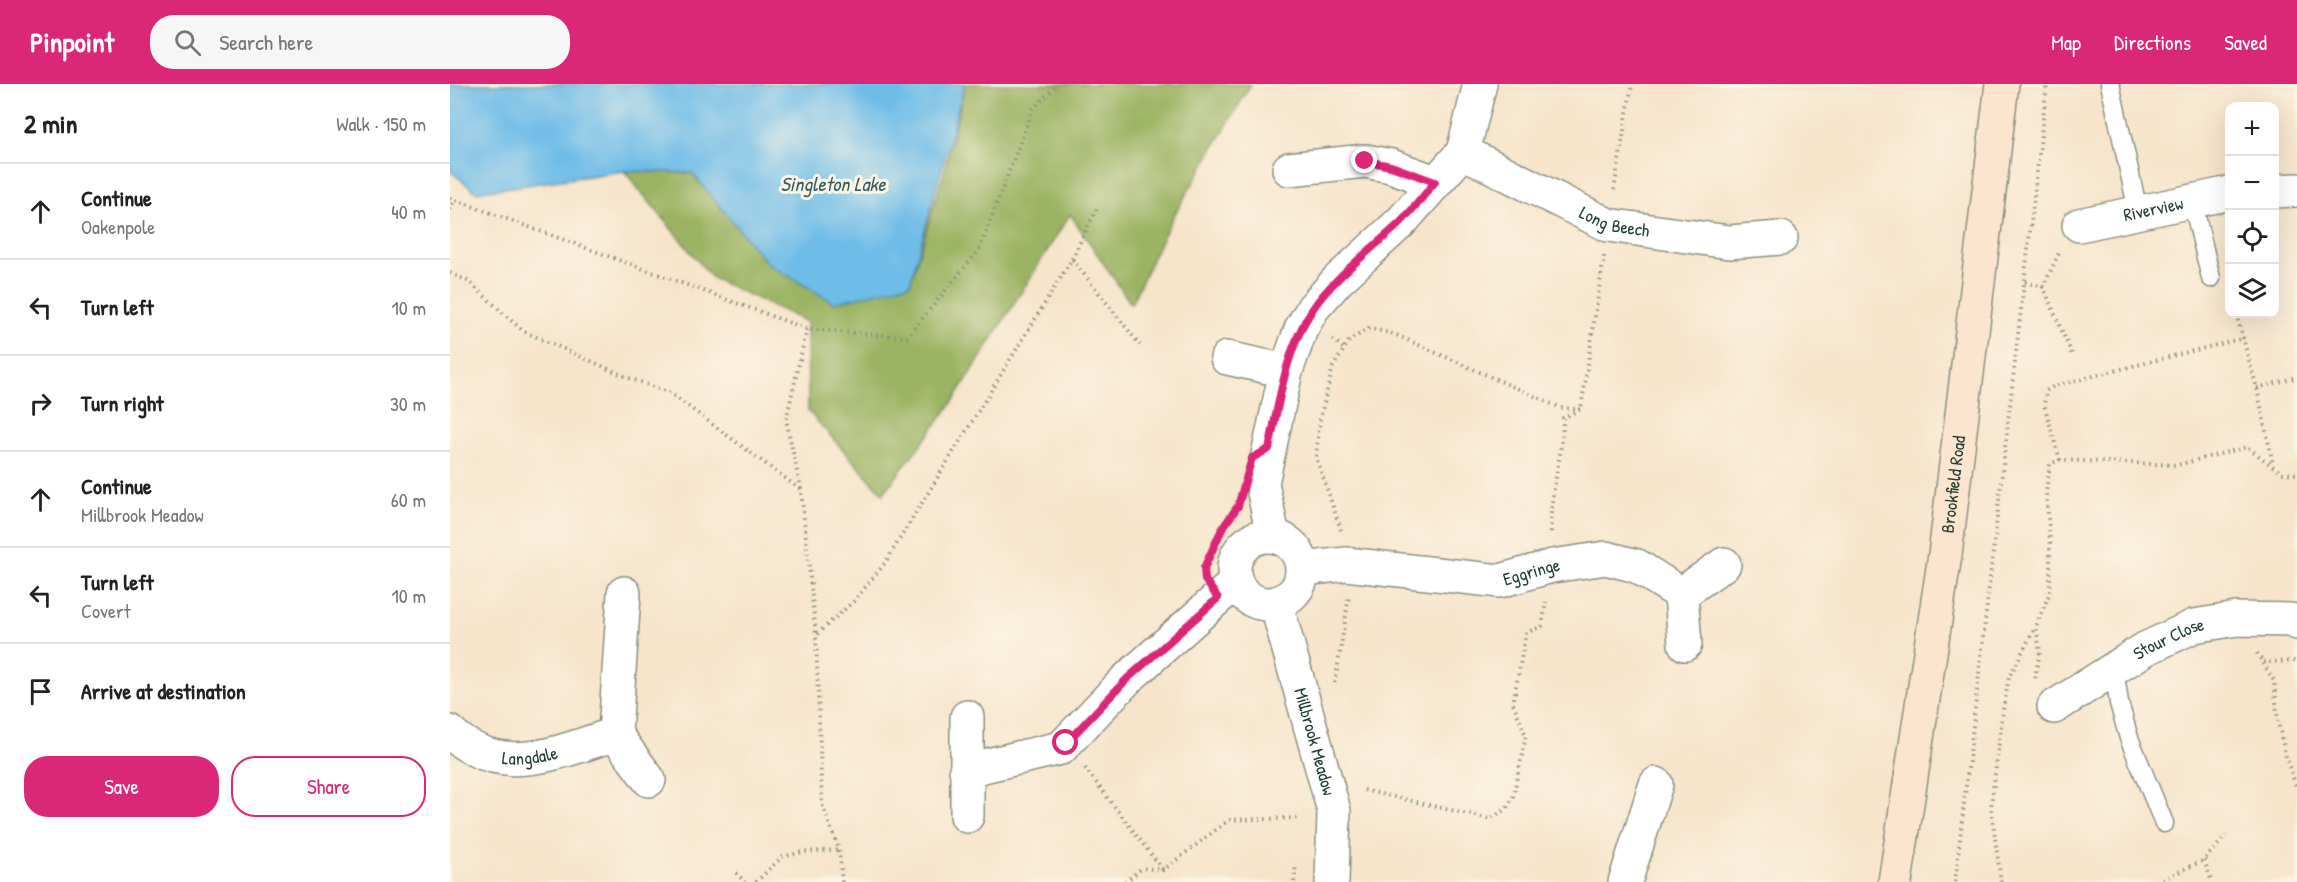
<!DOCTYPE html>
<meta charset="utf-8">
<style>
body{margin:0;font-family:"Patrick Hand",sans-serif;background:#f6f6f6;color:#222}
.controls{position:absolute;right:18px;top:18px;display:grid;overflow:hidden;border-radius:12px;box-shadow:0 6px 24px #0002}
.controls button{width:54px;height:54px;display:grid;place-items:center;padding:0;border:0;border-bottom:2px solid #e0e0e0;background:#fff;color:#222;font:30px sans-serif}
.stop{position:absolute;width:18px;height:18px;margin:-14px;border:4px solid #db2777;border-radius:50%;background:#fff}
.stop.end{background:#db2777;border-color:#fff;box-shadow:0 2px 6px #0008}
.list{margin:0;padding:0;list-style:none}
h2{display:flex;justify-content:space-between;align-items:center;height:78px;margin:0;padding:0 24px;font-size:26px}
h2 small{font-size:20px;font-weight:400;color:#767676}
.list li{display:grid;grid-template-columns:39px 1fr auto;gap:18px;align-items:center;box-sizing:border-box;height:96px;padding:0 24px;border-top:2px solid #e0e0e0}
.list b{display:block;font-size:22px;white-space:nowrap}
.list p{margin:0;font-size:20px;white-space:nowrap;color:#767676}
.list em{font-size:20px;font-style:normal;color:#767676}
.actions{display:flex;gap:12px;padding:18px 24px}
.actions a{flex:1;padding:14px 0;border:2px solid #db2777;border-radius:24px;text-align:center;font-size:21px;color:#db2777}
.actions .main{background:#db2777;color:#fff}
.icon{flex:none;width:33px;height:33px;fill:none;stroke:currentColor;stroke-width:2;stroke-linecap:round;stroke-linejoin:round}
.map{position:relative;flex:none;width:1847px;height:798px;overflow:hidden}
header{display:flex;align-items:center;gap:36px;box-sizing:border-box;height:84px;padding:0 30px;background:#db2777;color:#fff}
header strong{font-size:28px}
nav{display:flex;gap:33px;margin-inline-start:auto;font-size:21px}
.search{width:420px;height:54px;background:#f6f6f6;display:flex;align-items:center;gap:15px;box-sizing:border-box;padding:0 21px;border-radius:24px;color:#767676;font-size:22px}
main{display:flex}
aside{flex:1;background:#fff}
.map>svg:first-child{display:block}
.forest{fill:#9cb364;stroke:#5e784c;stroke-width:1.5}
.water{fill:#6ebce8;stroke:#467c8e;stroke-width:1.5}
.lines{fill:none;stroke-linecap:round;stroke-linejoin:round}
.lane-casing{stroke:#8b9080;stroke-width:21}
.street-casing{stroke:#8b9080;stroke-width:36}
.secondary-casing{stroke:#8b9080;stroke-width:36}
.path{stroke:#8b9080;stroke-width:4;stroke-dasharray:1.5 4.5;stroke-linecap:butt}
.lane{stroke:#fff;stroke-width:18}
.street{stroke:#fff;stroke-width:33}
.secondary{stroke:#fce5cf;stroke-width:33}
.route{stroke:#db2777;stroke-width:8}
.labels{text-anchor:middle;stroke-width:6;stroke-linejoin:round;paint-order:stroke}
.street-label{font-size:18px;fill:#1f3d34;stroke:#fcf5e5}
.water-label{font-size:20px;font-style:italic;fill:#335d61;stroke:#fcf5e5}
</style>
<header>
<strong>Pinpoint</strong>
<div class="search"><svg class="icon" aria-label="search" viewBox="0 0 24 24"><circle cx="10" cy="10" r="6"/><path d="M15 15l6 6"/></svg>Search here</div>
<nav><a>Map</a><a>Directions</a><a>Saved</a></nav>
</header>
<main>
<aside>
<h2>2 min<small>Walk · 150 m</small></h2>
<ul class="list">
<li><svg class="icon" aria-label="ahead" viewBox="0 0 24 24"><path d="M12 20V5M6 11l6-6 6 6"/></svg><div><b>Continue</b><p>Oakenpole</p></div><em>40 m</em></li>
<li><svg class="icon" aria-label="left" viewBox="0 0 24 24"><path d="M17 20v-9H6M10 6l-5 5 5 5"/></svg><div><b>Turn left</b></div><em>10 m</em></li>
<li><svg class="icon" aria-label="right" viewBox="0 0 24 24"><path d="M7 20v-9h11M14 6l5 5-5 5"/></svg><div><b>Turn right</b></div><em>30 m</em></li>
<li><svg class="icon" aria-label="ahead" viewBox="0 0 24 24"><path d="M12 20V5M6 11l6-6 6 6"/></svg><div><b>Continue</b><p>Millbrook Meadow</p></div><em>60 m</em></li>
<li><svg class="icon" aria-label="left" viewBox="0 0 24 24"><path d="M17 20v-9H6M10 6l-5 5 5 5"/></svg><div><b>Turn left</b><p>Covert</p></div><em>10 m</em></li>
<li><svg class="icon" aria-label="arrive" viewBox="0 0 24 24"><path d="M6 21V4h12l-3 4 3 4H6"/></svg><div><b>Arrive at destination</b></div></li>
</ul>
<div class="actions"><a class="main">Save</a><a>Share</a></div>
</aside>
<div class="map">
<svg width="1847" height="798" viewBox="0 0 1847 798">
<rect width="100%" height="100%" fill="#fcf5e5"/>
<filter id="ink" filterUnits="userSpaceOnUse"><feTurbulence type="fractalNoise" baseFrequency=".0167" numOctaves="2"/><feDisplacementMap in="SourceGraphic" scale="12" xChannelSelector="R" yChannelSelector="G"/><feConvolveMatrix kernelMatrix="1 2 1 2 8 2 1 2 1" color-interpolation-filters="sRGB"/></filter>
<filter id="wash" filterUnits="userSpaceOnUse"><feTurbulence type="fractalNoise" baseFrequency=".008" numOctaves="4" result="noise"/><feDisplacementMap in="SourceGraphic" scale="24" xChannelSelector="R" yChannelSelector="G"/><feGaussianBlur stdDeviation="1.35" result="paint"/><feColorMatrix in="noise" values="0 0 0 0 0 0 0 0 0 0 0 0 0 0 0 0 0 1.4 0 .05"/><feComposite in="paint" operator="in"/></filter>
<g filter="url(#wash)">
<rect width="100%" height="100%" fill="#f7e4cb"/>
<path class="forest" d="M 515,0 L 801,0 L 720,138 L 681,220 L 620,130 L 502,319 L 433,410 L 358,327 L 357,238 L 262,194 L 174,87 L 242,89 L 318,180 L 460,200 L 493,92 Z"/>
<path class="water" d="M 0,0 L 515,0 L 460,200 L 384,219 L 318,180 L 242,89 L 174,87 L 26,108 L 0,87 Z"/>
</g>
<g filter="url(#ink)">
<g class="lines">
<g class="lane-casing">
<path id="lane" d="M 1660,0 L 1688,127
M 1742,116 L 1761,194
M 1664,584 L 1669,619 L 1679,654 L 1714,739"/>
</g>
<g class="street-casing">
<g id="street">
<path id="s1" d="M 1013,68 L 1158,141 L 1279,158 L 1331,154"/>
<path d="M 839,85 L 915,77 L 941,82 L 985,98"/>
<path d="M 1824,107 L 1847,106"/>
<path id="s2" d="M 1629,141 L 1780,109"/>
<path d="M 777,274 L 836,287"/>
<circle cx="818" cy="486" r="34"/>
<path d="M 823,452 L 812,399 L 836,287 L 851,245 L 863,224 L 888,196 L 951,138 L 1013,68 L 1030,0"/>
<path id="s3" d="M 853,485 L 896,480 L 1050,497 L 1102,482 L 1156,474 L 1187,482 L 1231,510"/>
<path id="s4" d="M 826,519 L 884,727 L 882,798"/>
<path d="M 1235,560 L 1231,510 L 1274,480"/>
<path id="s5" d="M 1604,623 L 1695,565 L 1744,542 L 1787,535 L 1841,536 L 1847,539"/>
<path d="M 517,633 L 517,732"/>
<path id="s6" d="M 0,648 C 50,696 109,668 165,650 L 174,509"/>
<path d="M 165,650 L 199,696"/>
<path d="M 516,686 L 611,664 L 677,595 L 786,498"/>
<path d="M 1175,798 L 1206,700"/>
</g>
</g>
<g class="secondary-casing">
<g id="secondary">
<path id="s7" d="M 1445,798 L 1495,471 L 1552,0"/>
</g>
</g>
<path class="path" d="M 1164,106 L 1182,0
M 0,114 L 357,245 L 457,253 L 529,166 L 583,25 L 608,0
M 0,126 L 4,116
M 622,175 L 648,122
M 0,189 L 18,197 L 73,247 L 177,293 L 220,309 L 351,406 L 366,551
M 1575,198 L 1593,203 L 1610,167
M 1593,202 L 1623,273
M 1786,230 L 1807,304 L 1823,380
M 883,255 L 894,265
M 1807,304 L 1847,293
M 1610,376 L 1594,320 L 1596,307 L 1604,302 L 1794,254
M 351,405 L 336,336 L 357,245
M 891,446 L 866,373 L 870,335 L 883,283 L 899,257 L 919,244 L 944,250 L 1111,324 L 1130,325
M 1101,448 C 1099,409 1113,373 1113,334 L 1131,325 L 1154,172
M 758,475 L 772,445 L 783,429
M 1807,569 L 1824,597 L 1828,638 L 1836,673 L 1847,705
M 1813,578 L 1847,577
M 1585,594 L 1590,568 L 1586,542 L 1600,508 L 1600,456 L 1596,408 L 1600,380 L 1610,376 L 1727,381 L 1797,363 L 1832,389 L 1847,390
M 885,599 L 899,512
M 635,684 L 713,786
M 914,706 L 1040,735 L 1056,725 L 1063,713 L 1076,652 L 1063,619 L 1076,549 L 1092,542 L 1096,518
M 1754,776 L 1762,798
M 286,789 L 295,798
M 306,798 L 332,773 L 353,768 L 389,766
M 392,798 L 389,766 L 372,720 L 366,551 L 404,517 L 435,479 L 622,175 L 690,261
M 675,798 L 692,784 L 713,786 L 779,736 L 851,734
M 844,798 L 846,781
M 1505,798 L 1597,0
M 1551,798 L 1541,723 L 1553,626 L 1559,593 L 1585,544
M 1707,798 L 1754,776 L 1776,752"/>
<use href="#lane" class="lane"/>
<use href="#street" class="street"/>
<use href="#secondary" class="secondary"/>
</g>
</g>
<g class="lines" filter="url(#ink)">
<path class="route" d="M 616,659 L 677,595 L 768,514 L 755,496 L 754,484 L 772,445 L 788,422 L 802,374 L 819,365 C 829,319 835,267 862,226 C 881,196 922,165 949,140 C 962,127 973,112 985,98 L 941,82 L 915,77"/>
</g>
<g class="labels">
<g class="street-label">
<text dy="6" stroke="none"><textPath href="#s2" startOffset="76">Riverview</textPath></text>
<text dy="6" stroke="none"><textPath href="#s1" startOffset="168">Long Beech</textPath></text>
<text dy="6" stroke="none"><textPath href="#s7" startOffset="402">Brookfield Road</textPath></text>
<text dy="6" stroke="none"><textPath href="#s3" startOffset="231">Eggringe</textPath></text>
<text dy="6" stroke="none"><textPath href="#s5" startOffset="134">Stour Close</textPath></text>
<text dy="6" stroke="none"><textPath href="#s4" startOffset="144">Millbrook Meadow</textPath></text>
<text dy="6" stroke="none"><textPath href="#s6" startOffset="87">Langdale</textPath></text>
</g>
<g class="water-label">
<text x="383" y="107">Singleton Lake</text>
</g>
</g>
</svg>
<div class="controls">
<button>+</button>
<button>−</button>
<button><svg class="icon" aria-label="locate" viewBox="0 0 24 24"><circle cx="12" cy="12" r="6"/><path d="M12 2v4M12 18v4M2 12h4M18 12h4"/></svg></button>
<button><svg class="icon" aria-label="layers" viewBox="0 0 24 24"><path d="M12 4l9 5-9 5-9-5zM3 14l9 5 9-5"/></svg></button>
</div>
<div class="stop" style="left:616px;top:659px"></div>
<div class="stop end" style="left:915px;top:77px"></div>
</div>
</main>
